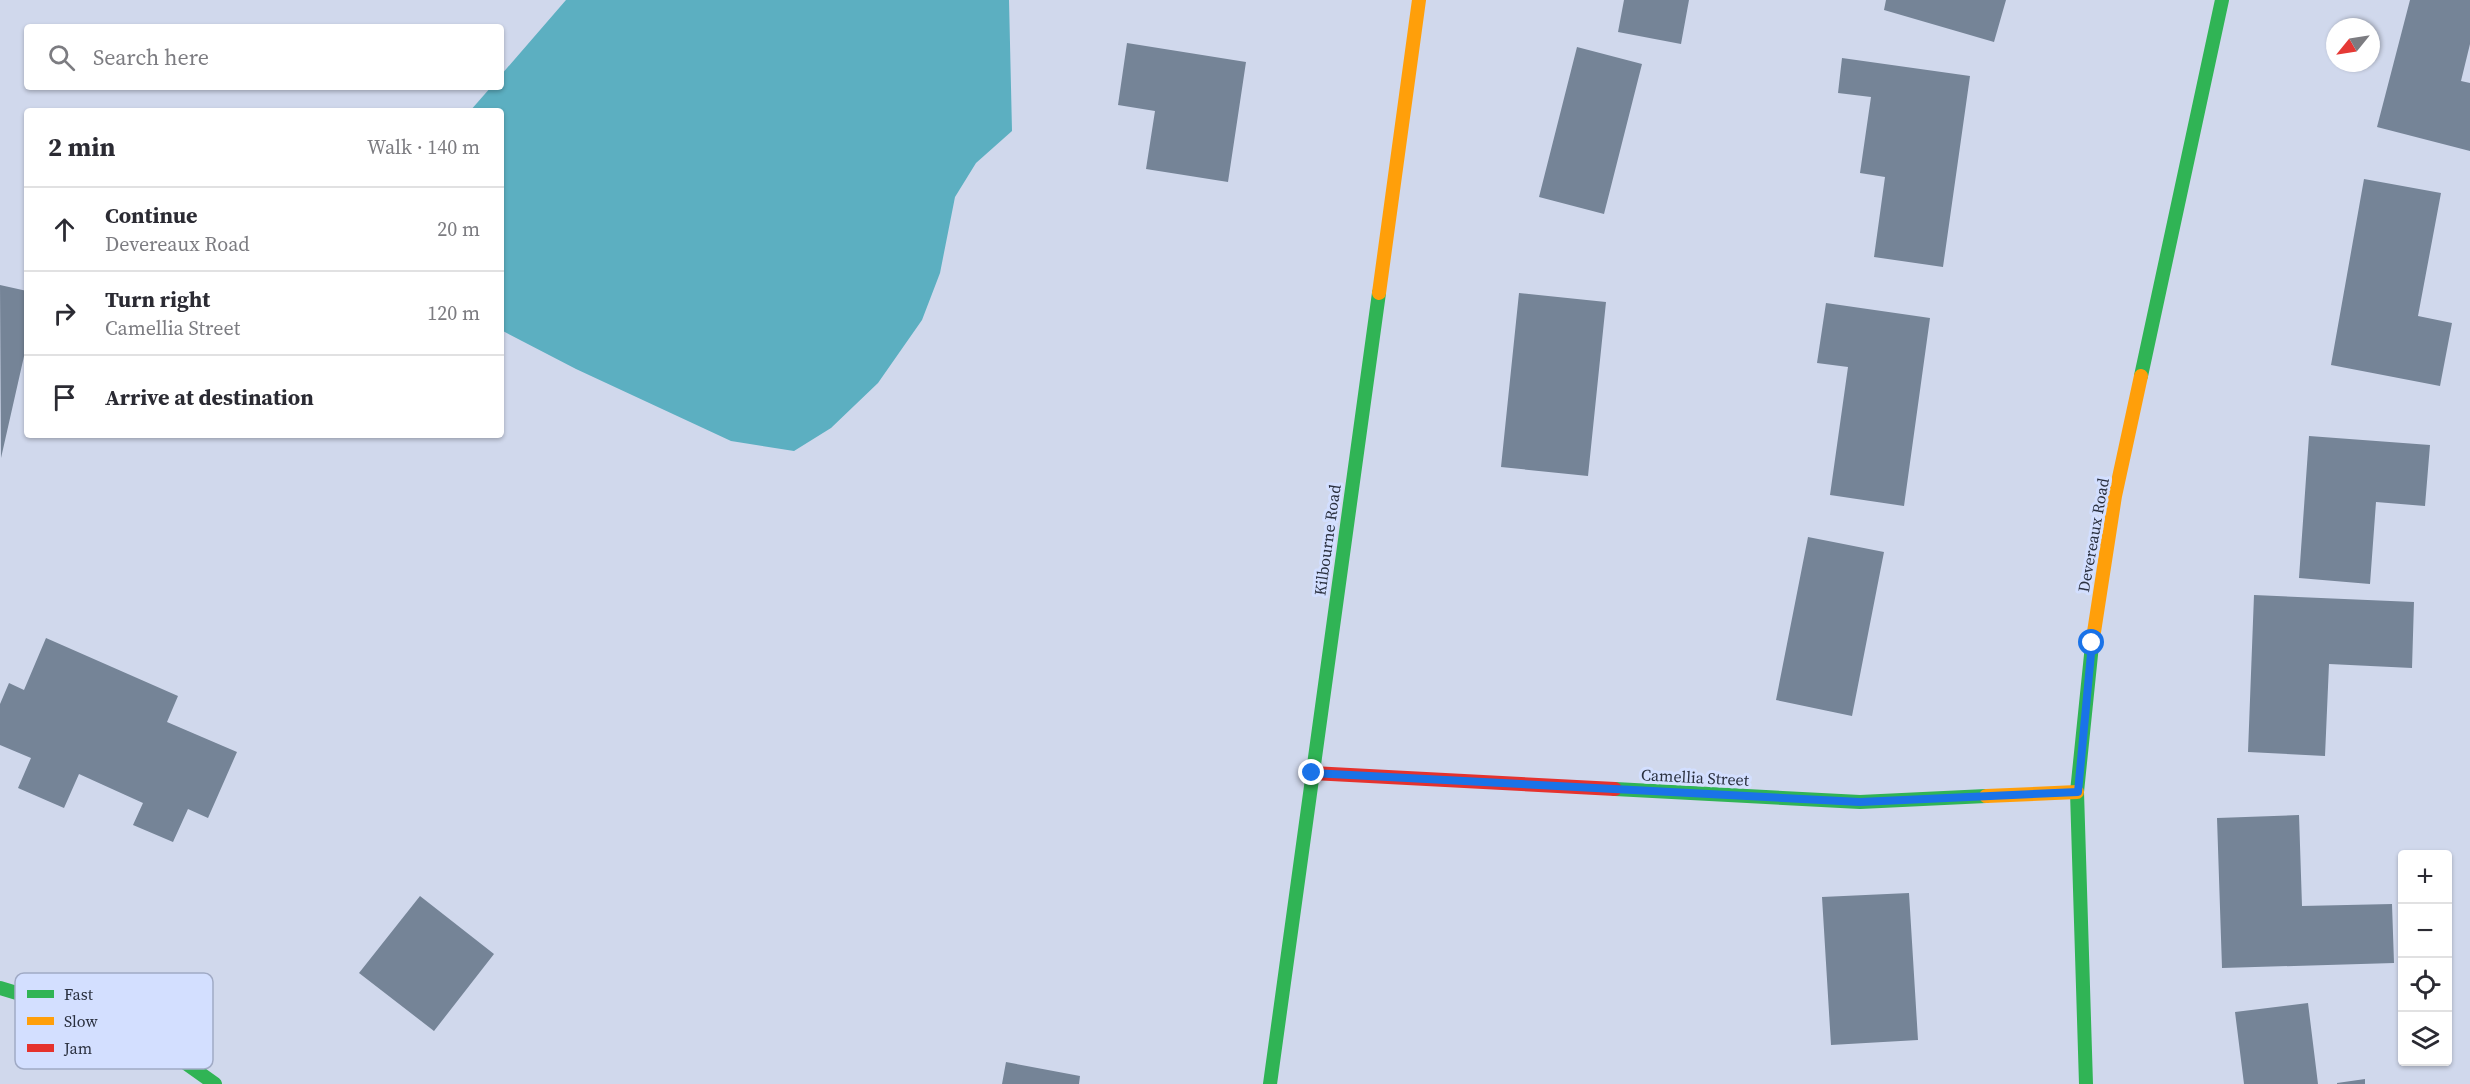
<!DOCTYPE html>
<meta charset="utf-8">
<style>
body{margin:0;font-family:"Source Serif 4",serif;background:#f2f2f3;color:#2b2b33}
.controls{position:absolute;right:18px;bottom:18px;display:grid;overflow:hidden;border-radius:6px;box-shadow:0 2px 4px #0004}
.controls button{width:54px;height:54px;display:grid;place-items:center;padding:0;border:0;border-bottom:2px solid #e1e1e2;background:#fff;color:#2b2b33;font:30px sans-serif}
.compass{position:absolute;left:2326px;top:18px;width:54px;height:54px;border-radius:50%;background:#fff;box-shadow:0 2px 4px #0004;rotate:240deg}
.stop{position:absolute;width:18px;height:18px;margin:-14px;border:4px solid #1a73e8;border-radius:50%;background:#fff}
.stop.end{background:#1a73e8;border-color:#fff;box-shadow:0 2px 6px #0008}
.list{margin:0;padding:0;list-style:none}
h2{display:flex;justify-content:space-between;align-items:center;height:78px;margin:0;padding:0 24px;font-size:26px}
h2 small{font-size:20px;font-weight:400;color:#7c7c81}
.list li{display:grid;grid-template-columns:39px 1fr auto;gap:18px;align-items:center;box-sizing:border-box;height:84px;padding:0 24px;border-top:2px solid #e1e1e2}
.list b{display:block;font-size:22px;white-space:nowrap}
.list p{margin:0;font-size:20px;white-space:nowrap;color:#7c7c81}
.list em{font-size:20px;font-style:normal;color:#7c7c81}
.icon{flex:none;width:33px;height:33px;fill:none;stroke:currentColor;stroke-width:2;stroke-linecap:round;stroke-linejoin:round}
.map{position:relative;flex:none;width:2470px;height:1084px;overflow:hidden}
.search{position:absolute;background:#fff;box-shadow:0 2px 4px #0004;left:24px;top:24px;width:480px;height:66px;display:flex;align-items:center;gap:15px;box-sizing:border-box;padding:0 21px;border-radius:6px;color:#7c7c81;font-size:22px}
.panel{position:absolute;background:#fff;box-shadow:0 2px 4px #0004;left:24px;top:108px;width:480px;height:330px;border-radius:6px}
.map>svg:first-child{display:block}
.water{fill:#5cafc1}
.building{fill:#758497}
.lines{fill:none;stroke-linecap:round;stroke-linejoin:round}
.fast{stroke:#30b455;stroke-width:14}
.slow{stroke:#ff9f0a;stroke-width:14}
.jam{stroke:#e5322d;stroke-width:14}
.route{stroke:#1a73e8;stroke-width:8}
.labels{text-anchor:middle;stroke-width:6;stroke-linejoin:round;paint-order:stroke}
.street-label{font-size:16px;fill:#2a303f;stroke:#d3dfff}
.key{fill:#d3dfff;stroke:#a0aac5;stroke-width:1.5}
.key-label{font-size:16px;fill:#2a303f}
</style>
<div class="map">
<svg width="2470" height="1084" viewBox="0 0 2470 1084">
<rect width="100%" height="100%" fill="#d0d8ec"/>
<path class="water" d="M 566,0 L 1009,0 L 1012,131 L 976,163 L 955,197 L 940,273 L 922,320 L 878,383 L 831,428 L 794,451 L 731,441 L 576,369 L 501,330 L 501,111 L 470,111 L 491,87 L 501,87 L 501,75 Z"/>
<path class="building" d="M 1624,0 L 1689,0 L 1681,44 L 1618,32 Z
M 1886,0 L 2006,0 L 1994,42 L 1884,10 Z
M 2410,0 L 2470,0 L 2470,44 L 2461,81 L 2470,83 L 2470,151 L 2377,127 Z
M 1127,43 L 1246,62 L 1228,182 L 1146,169 L 1155,111 L 1118,105 Z
M 1577,47 L 1642,64 L 1604,214 L 1539,197 Z
M 1842,58 L 1970,76 L 1943,267 L 1874,257 L 1885,177 L 1860,173 L 1871,97 L 1838,93 Z
M 2364,179 L 2441,193 L 2418,316 L 2452,323 L 2440,386 L 2331,365 Z
M 0,285 L 27,291 L 27,343 L 1,458 Z
M 1519,293 L 1606,302 L 1588,476 L 1501,467 Z
M 1826,303 L 1930,318 L 1904,506 L 1830,495 L 1848,367 L 1817,363 Z
M 2309,436 L 2430,445 L 2425,506 L 2376,502 L 2370,584 L 2299,578 Z
M 1808,537 L 1884,552 L 1852,716 L 1776,700 Z
M 2254,595 L 2414,602 L 2412,668 L 2329,664 L 2325,756 L 2248,752 Z
M 46,638 L 178,696 L 167,722 L 237,752 L 208,818 L 188,809 L 173,842 L 133,825 L 143,803 L 79,774 L 64,808 L 18,788 L 31,758 L 0,745 L 0,704 L 9,683 L 24,690 Z
M 2299,815 L 2302,906 L 2392,904 L 2394,963 L 2222,968 L 2217,818 Z
M 1909,893 L 1918,1040 L 1831,1045 L 1822,897 Z
M 420,896 L 494,954 L 434,1031 L 359,973 Z
M 2308,1003 L 2318,1084 L 2244,1084 L 2235,1012 Z
M 1006,1062 L 1080,1076 L 1079,1084 L 1002,1084 Z
M 2365,1079 L 2365,1084 L 2337,1084 L 2337,1083 Z"/>
<g class="lines">
<path class="fast" d="M 2141,376 L 2222,0
M 1615,789 L 1860,802 L 1986,796
M 0,988 L 139,1030 L 215,1084
M 1270,1084 L 1379,293
M 2086,1084 L 2077,792 L 2092,645"/>
<path class="slow" d="M 1379,293 L 1419,0
M 2092,645 L 2115,496 L 2141,376
M 1986,796 L 2077,792"/>
<path class="jam" d="M 1312,773 L 1615,789"/>
</g>
<g class="lines">
<path class="route" d="M 1312,773 L 1860,802 L 2078,792 L 2092,643"/>
</g>
<g class="labels">
<g class="street-label">
<text transform="translate(2093 535) rotate(-80)" y="6">Devereaux Road</text>
<text transform="translate(1327 540) rotate(-82)" y="6">Kilbourne Road</text>
<text transform="translate(1695 777) rotate(3)" y="6">Camellia Street</text>
</g>
</g>
<rect x="15" y="973" width="198" height="96" rx="9" class="key"/>
<rect x="27" y="990" width="27" height="8" fill="#30b455"/>
<rect x="27" y="1017" width="27" height="8" fill="#ff9f0a"/>
<rect x="27" y="1044" width="27" height="8" fill="#e5322d"/>
<g class="key-label">
<text x="64" y="1000">Fast</text>
<text x="64" y="1027">Slow</text>
<text x="64" y="1054">Jam</text>
</g>
</svg>
<div class="controls">
<button>+</button>
<button>−</button>
<button><svg class="icon" aria-label="locate" viewBox="0 0 24 24"><circle cx="12" cy="12" r="6"/><path d="M12 2v4M12 18v4M2 12h4M18 12h4"/></svg></button>
<button><svg class="icon" aria-label="layers" viewBox="0 0 24 24"><path d="M12 4l9 5-9 5-9-5zM3 14l9 5 9-5"/></svg></button>
</div>
<svg class="compass" viewBox="-18 -18 36 36"><path d="M0-13l5 13h-10z" fill="#e53935"/><path d="M0 13l5-13h-10z" fill="#7c7c81"/></svg>
<div class="stop" style="left:2092px;top:643px"></div>
<div class="stop end" style="left:1312px;top:773px"></div>
<div class="search"><svg class="icon" aria-label="search" viewBox="0 0 24 24"><circle cx="10" cy="10" r="6"/><path d="M15 15l6 6"/></svg>Search here</div>
<section class="panel">
<h2>2 min<small>Walk · 140 m</small></h2>
<ul class="list">
<li><svg class="icon" aria-label="ahead" viewBox="0 0 24 24"><path d="M12 20V5M6 11l6-6 6 6"/></svg><div><b>Continue</b><p>Devereaux Road</p></div><em>20 m</em></li>
<li><svg class="icon" aria-label="right" viewBox="0 0 24 24"><path d="M7 20v-9h11M14 6l5 5-5 5"/></svg><div><b>Turn right</b><p>Camellia Street</p></div><em>120 m</em></li>
<li><svg class="icon" aria-label="arrive" viewBox="0 0 24 24"><path d="M6 21V4h12l-3 4 3 4H6"/></svg><div><b>Arrive at destination</b></div></li>
</ul>
</section>
</div>
